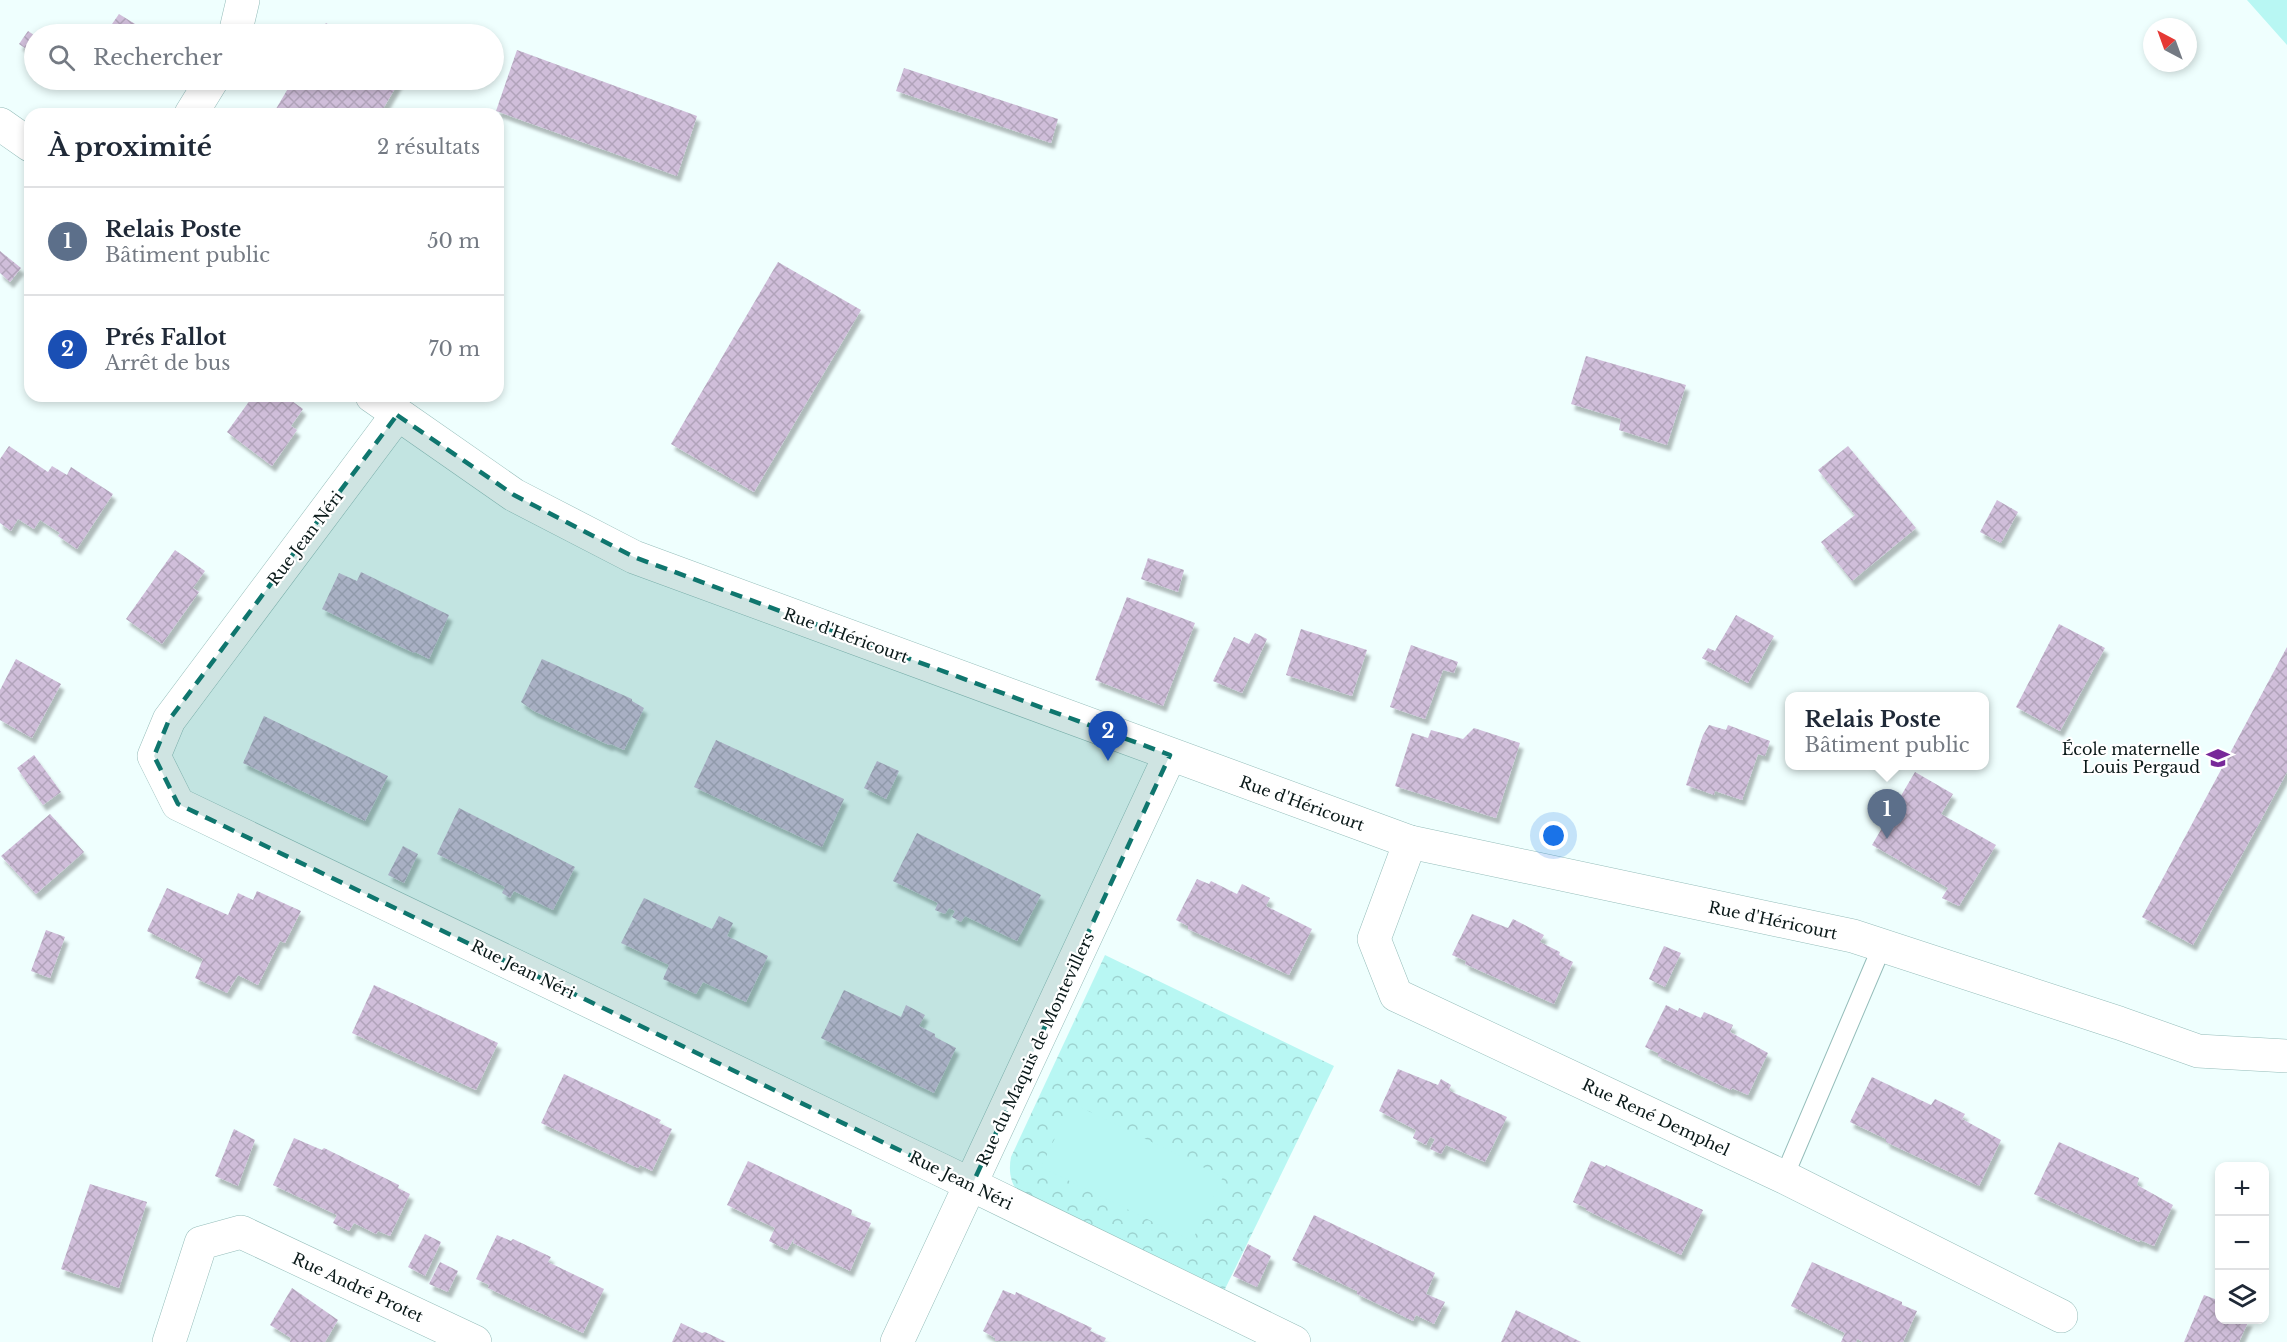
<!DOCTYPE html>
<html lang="fr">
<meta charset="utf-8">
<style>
body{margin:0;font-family:"Libre Baskerville",serif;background:#f6f6f7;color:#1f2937}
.controls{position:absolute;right:18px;bottom:18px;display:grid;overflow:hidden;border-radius:12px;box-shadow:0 3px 9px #0003}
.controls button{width:54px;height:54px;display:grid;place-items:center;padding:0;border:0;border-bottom:2px solid #e0e1e3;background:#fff;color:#1f2937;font:30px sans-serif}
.compass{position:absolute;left:2143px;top:18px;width:54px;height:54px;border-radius:50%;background:#fff;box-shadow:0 3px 9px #0003;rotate:319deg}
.you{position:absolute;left:1554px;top:836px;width:21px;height:21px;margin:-15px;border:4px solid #fff;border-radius:50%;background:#1a73e8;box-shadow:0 0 0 9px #1a73e833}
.badge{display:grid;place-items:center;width:39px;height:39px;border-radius:50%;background:#7c3aed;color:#fff;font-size:20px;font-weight:700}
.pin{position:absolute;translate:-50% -50px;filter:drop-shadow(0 2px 3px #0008)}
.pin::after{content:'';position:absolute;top:32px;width:21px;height:18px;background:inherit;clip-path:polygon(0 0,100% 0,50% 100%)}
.popup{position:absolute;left:1785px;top:692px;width:204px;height:78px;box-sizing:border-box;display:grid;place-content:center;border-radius:12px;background:#fff;filter:drop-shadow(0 2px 4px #0005);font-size:20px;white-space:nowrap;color:#747a83}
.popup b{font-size:22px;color:#1f2937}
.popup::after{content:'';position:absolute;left:50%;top:100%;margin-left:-12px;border:12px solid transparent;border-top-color:#fff}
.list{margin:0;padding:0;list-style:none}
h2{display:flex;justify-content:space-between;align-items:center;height:78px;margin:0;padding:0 24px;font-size:26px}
h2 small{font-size:20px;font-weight:400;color:#747a83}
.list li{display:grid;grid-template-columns:39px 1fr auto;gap:18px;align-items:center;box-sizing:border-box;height:108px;padding:0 24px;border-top:2px solid #e0e1e3}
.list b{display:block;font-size:22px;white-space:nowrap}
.list p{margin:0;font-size:20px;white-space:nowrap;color:#747a83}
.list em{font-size:20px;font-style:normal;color:#747a83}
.icon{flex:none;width:33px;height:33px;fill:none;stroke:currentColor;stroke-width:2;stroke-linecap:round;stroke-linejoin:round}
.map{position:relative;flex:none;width:2287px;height:1342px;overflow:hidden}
.search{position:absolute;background:#fff;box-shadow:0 3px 9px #0003;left:24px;top:24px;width:480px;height:66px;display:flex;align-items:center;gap:15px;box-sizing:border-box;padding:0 21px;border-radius:33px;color:#747a83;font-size:22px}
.panel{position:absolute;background:#fff;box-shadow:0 3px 9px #0003;left:24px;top:108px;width:480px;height:294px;border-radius:18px}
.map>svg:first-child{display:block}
.park{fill:url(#park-crowns)}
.pitch{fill:#b8f7f3}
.building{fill:url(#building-cross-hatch);filter:url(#shadow)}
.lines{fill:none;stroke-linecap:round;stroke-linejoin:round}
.lane-casing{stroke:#95bdba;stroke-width:20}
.street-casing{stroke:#95bdba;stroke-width:34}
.secondary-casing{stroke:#95bdba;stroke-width:34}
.lane{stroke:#fff;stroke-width:18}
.street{stroke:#fff;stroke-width:33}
.secondary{stroke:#fff;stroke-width:33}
.marked{fill:#0f766e;fill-opacity:0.2;stroke:#0f766e;stroke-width:4.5;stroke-dasharray:12 8;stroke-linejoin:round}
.labels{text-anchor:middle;stroke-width:4.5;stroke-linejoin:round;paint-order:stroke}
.street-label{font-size:16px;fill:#0a1919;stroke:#fff}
.poi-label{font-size:16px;fill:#0a1919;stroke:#fff;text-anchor:end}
</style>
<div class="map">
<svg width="2287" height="1342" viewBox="0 0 2287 1342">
<defs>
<pattern id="park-crowns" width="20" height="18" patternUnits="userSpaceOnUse" patternTransform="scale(1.5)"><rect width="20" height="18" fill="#b8f7f3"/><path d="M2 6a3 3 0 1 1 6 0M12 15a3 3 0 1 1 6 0" fill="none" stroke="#9dd3d0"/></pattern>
<pattern id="building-cross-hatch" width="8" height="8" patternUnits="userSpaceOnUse" patternTransform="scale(1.5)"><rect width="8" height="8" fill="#d0beda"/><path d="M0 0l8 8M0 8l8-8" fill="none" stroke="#b1a3ba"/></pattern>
<filter id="shadow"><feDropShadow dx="3.5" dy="6" stdDeviation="1.5" flood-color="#0004"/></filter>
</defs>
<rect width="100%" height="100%" fill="#effffe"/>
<path class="park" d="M 1105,955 L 1334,1066 L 1224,1291 L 1022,1197 C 1011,1185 1008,1173 1011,1157 Z"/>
<path class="pitch" d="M 2247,0 L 2287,0 L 2287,45 Z
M 1072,1103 L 1223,1177 L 1192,1241 L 1041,1167 Z"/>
<path class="building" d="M 119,14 L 148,32 L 146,34 L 105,34 Z
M 326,23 L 345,34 L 319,34 Z
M 28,31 L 34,35 L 34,50 L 32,53 L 19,44 Z
M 517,50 L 697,116 L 677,176 L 496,111 Z
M 904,68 L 1058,119 L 1051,143 L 896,91 Z
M 293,80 L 400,80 L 380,114 L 273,114 Z
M 0,251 L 21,268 L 10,282 L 0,273 Z
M 778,262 L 861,310 L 754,492 L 671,444 Z
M 1586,356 L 1686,385 L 1667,445 L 1619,430 L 1621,419 L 1571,404 Z
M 253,396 L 285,396 L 303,409 L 291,426 L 297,430 L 272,466 L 227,432 Z
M 9,446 L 48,472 L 52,466 L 67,475 L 71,467 L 113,494 L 77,549 L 58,536 L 60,533 L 40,520 L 34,529 L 18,519 L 11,531 L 0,523 L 0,459 Z
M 1848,446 L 1916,528 L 1852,581 L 1821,542 L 1855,515 L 1818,470 Z
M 1997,500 L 2018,512 L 2001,543 L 1980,532 Z
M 175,550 L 205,571 L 193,588 L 199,592 L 162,644 L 126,619 Z
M 1148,558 L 1184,570 L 1178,592 L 1141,579 Z
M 361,572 L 449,615 L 429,659 L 415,652 L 414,653 L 322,609 L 339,573 L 357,581 Z
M 1127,597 L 1195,623 L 1163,706 L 1095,680 Z
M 1736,615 L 1774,636 L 1748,683 L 1702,658 L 1708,648 L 1715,651 Z
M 2059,624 L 2105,648 L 2060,731 L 2016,707 Z
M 1301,629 L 1367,650 L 1352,696 L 1286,675 Z
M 1255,633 L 1267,639 L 1242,693 L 1213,681 L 1234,637 L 1249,644 Z
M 1411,645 L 1458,662 L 1454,673 L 1443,670 L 1425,719 L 1390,707 Z
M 2287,647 L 2287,772 L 2193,945 L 2142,917 Z
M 16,659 L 61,684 L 32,738 L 0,720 L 0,690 Z
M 542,659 L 632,699 L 632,701 L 644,708 L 624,750 L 611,744 L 609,745 L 534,711 L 521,702 Z
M 264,716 L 388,776 L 365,821 L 243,763 Z
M 1709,725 L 1726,730 L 1728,725 L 1770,741 L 1765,756 L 1758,754 L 1742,800 L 1715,791 L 1714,795 L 1686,785 L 1703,735 Z
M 1474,728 L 1520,743 L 1496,818 L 1395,786 L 1412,733 L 1428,738 L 1431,730 L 1463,739 Z
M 716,740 L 844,799 L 822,847 L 694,787 Z
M 34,755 L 61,792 L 43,805 L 17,768 Z
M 877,761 L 899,771 L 886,799 L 864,788 Z
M 1915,772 L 1953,794 L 1941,814 L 1996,845 L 1959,906 L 1942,898 L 1948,888 L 1872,845 Z
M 459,808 L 575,867 L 553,910 L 514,891 L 510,898 L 502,893 L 505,887 L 437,854 Z
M 50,814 L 84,852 L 36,894 L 1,856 Z
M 917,833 L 1041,895 L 1017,941 L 965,916 L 961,922 L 952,917 L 955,911 L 949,908 L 945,914 L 935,910 L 938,903 L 893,881 Z
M 403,846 L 418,854 L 404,883 L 388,875 Z
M 1197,879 L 1209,884 L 1211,881 L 1237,894 L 1242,884 L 1270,898 L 1266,906 L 1312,929 L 1289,975 L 1188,929 L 1188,926 L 1176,920 Z
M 167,888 L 228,915 L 238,893 L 253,900 L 257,891 L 301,911 L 285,943 L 280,941 L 258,985 L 238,975 L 227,993 L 195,978 L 203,959 L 147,931 Z
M 644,898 L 712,929 L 719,916 L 733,923 L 727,936 L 768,956 L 746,1002 L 703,982 L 696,994 L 663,979 L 669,965 L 621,943 Z
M 1472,914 L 1508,928 L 1513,919 L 1544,935 L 1540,942 L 1560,952 L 1559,955 L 1573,962 L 1554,1004 L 1465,964 L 1466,961 L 1452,955 Z
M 46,930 L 65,937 L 50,978 L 31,971 Z
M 1664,946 L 1681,953 L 1665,987 L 1649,979 Z
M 374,985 L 498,1043 L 476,1090 L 352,1033 Z
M 844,990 L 901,1017 L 906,1005 L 925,1015 L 919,1026 L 935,1034 L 935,1037 L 956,1048 L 934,1093 L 821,1038 Z
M 1666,1005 L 1678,1011 L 1679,1008 L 1701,1018 L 1704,1012 L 1733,1025 L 1730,1032 L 1768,1053 L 1748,1095 L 1732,1088 L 1731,1090 L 1658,1056 L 1658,1053 L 1645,1047 Z
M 1398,1069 L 1438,1085 L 1441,1079 L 1451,1085 L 1449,1090 L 1452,1092 L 1507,1117 L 1485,1162 L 1446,1145 L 1441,1154 L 1430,1149 L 1435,1139 L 1430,1137 L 1426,1145 L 1413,1138 L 1416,1130 L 1379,1111 Z
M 564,1074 L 661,1120 L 659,1123 L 672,1129 L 652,1171 L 640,1165 L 638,1168 L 541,1123 Z
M 1872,1077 L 1931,1105 L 1935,1099 L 1965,1114 L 1962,1119 L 2001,1140 L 1979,1186 L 1886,1142 L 1886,1139 L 1850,1122 Z
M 234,1129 L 255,1140 L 238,1186 L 215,1176 Z
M 294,1138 L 322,1150 L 324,1148 L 399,1185 L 398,1188 L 410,1194 L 390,1236 L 378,1231 L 376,1234 L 354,1223 L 349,1231 L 333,1223 L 337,1215 L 273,1185 Z
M 2059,1142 L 2139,1178 L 2137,1185 L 2173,1205 L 2154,1246 L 2140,1240 L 2139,1242 L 2034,1194 Z
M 748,1161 L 852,1210 L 851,1215 L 871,1223 L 850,1271 L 793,1243 L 795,1237 L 787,1250 L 769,1241 L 775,1228 L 727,1205 Z
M 1591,1161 L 1605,1167 L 1606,1165 L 1703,1210 L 1681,1255 L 1586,1210 L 1586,1208 L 1573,1202 Z
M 90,1184 L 147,1202 L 119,1288 L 61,1269 Z
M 1314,1215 L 1435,1273 L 1426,1294 L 1445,1302 L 1434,1324 L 1416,1315 L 1413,1321 L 1357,1294 L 1357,1291 L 1292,1260 Z
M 425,1234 L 441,1242 L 425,1276 L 408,1267 Z
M 497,1235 L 511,1241 L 513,1239 L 551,1257 L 548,1262 L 604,1289 L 583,1333 L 488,1288 L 489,1285 L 476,1279 Z
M 1248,1244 L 1271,1256 L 1257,1287 L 1233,1276 Z
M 440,1262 L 458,1271 L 448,1292 L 429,1284 Z
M 1812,1262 L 1902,1302 L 1902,1305 L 1917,1311 L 1903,1342 L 1863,1342 L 1857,1339 L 1856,1342 L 1841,1342 L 1845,1333 L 1791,1306 Z
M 292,1288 L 338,1320 L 325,1342 L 290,1342 L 291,1338 L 270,1325 Z
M 1003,1290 L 1015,1295 L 1016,1292 L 1092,1328 L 1090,1331 L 1106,1338 L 1104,1342 L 995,1341 L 995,1338 L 983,1331 Z
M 2204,1295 L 2220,1301 L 2220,1320 L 2249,1320 L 2239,1342 L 2184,1342 Z
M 1516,1310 L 1573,1338 L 1581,1342 L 1501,1342 Z
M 681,1323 L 702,1333 L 705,1332 L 726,1342 L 672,1342 Z"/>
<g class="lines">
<g class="lane-casing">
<path id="lane" d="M 1784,1177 L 1883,944"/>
</g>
<g class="street-casing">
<path id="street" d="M 235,34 L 243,0
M 191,114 L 212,80
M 397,415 L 169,720 L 154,756 L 178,804 L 937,1168 L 1294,1342
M 1410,842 L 1374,939 L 1396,995 L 1784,1177 L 2061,1316
M 169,1342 L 201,1243 L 241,1232 L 475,1342
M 897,1342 L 1170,755"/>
</g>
<g class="secondary-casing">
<path id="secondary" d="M 0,124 L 30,145
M 372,396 L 514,495 L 634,557 L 1410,842 L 1853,936 L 2119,1023 L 2198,1051 L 2287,1056"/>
</g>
<use href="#lane" class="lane"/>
<use href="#street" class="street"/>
<use href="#secondary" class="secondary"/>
</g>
<path class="marked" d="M 397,415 L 514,495 L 634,557 L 1170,755 L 972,1185 L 178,804 L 154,756 L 169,720 Z"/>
<defs>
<g id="school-bare" transform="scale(1.8)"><path d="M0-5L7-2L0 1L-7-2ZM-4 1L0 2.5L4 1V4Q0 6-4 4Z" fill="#782899" stroke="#fff" stroke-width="2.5" paint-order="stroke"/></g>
</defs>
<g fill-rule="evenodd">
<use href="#school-bare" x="2218" y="758"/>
</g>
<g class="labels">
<g class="street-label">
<text transform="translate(305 538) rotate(-53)" y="6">Rue Jean Néri</text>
<text transform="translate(846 635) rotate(20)" y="6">Rue d'Héricourt</text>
<text transform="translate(1302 803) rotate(20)" y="6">Rue d'Héricourt</text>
<text transform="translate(1773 920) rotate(12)" y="6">Rue d'Héricourt</text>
<text transform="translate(523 969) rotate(26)" y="6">Rue Jean Néri</text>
<text transform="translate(1035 1049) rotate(-65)" y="6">Rue du Maquis de Montevillers</text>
<text transform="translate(1656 1117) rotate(25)" y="6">Rue René Demphel</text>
<text transform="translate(961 1180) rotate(26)" y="6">Rue Jean Néri</text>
<text transform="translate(358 1287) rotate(25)" y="6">Rue André Protet</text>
</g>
<g class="poi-label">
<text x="2200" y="755">École maternelle<tspan x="2200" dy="18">Louis Pergaud</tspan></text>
</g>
</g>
</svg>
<div class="controls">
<button>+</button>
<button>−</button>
<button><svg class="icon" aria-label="layers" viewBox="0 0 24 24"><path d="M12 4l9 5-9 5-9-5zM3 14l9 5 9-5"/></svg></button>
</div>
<svg class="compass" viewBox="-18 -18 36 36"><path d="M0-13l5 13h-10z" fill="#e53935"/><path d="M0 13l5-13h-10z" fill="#747a83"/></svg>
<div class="you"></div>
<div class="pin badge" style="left:1887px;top:839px;background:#5c6f8a">1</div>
<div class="popup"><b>Relais Poste</b>Bâtiment public</div>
<div class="pin badge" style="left:1108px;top:761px;background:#1a4fb4">2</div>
<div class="search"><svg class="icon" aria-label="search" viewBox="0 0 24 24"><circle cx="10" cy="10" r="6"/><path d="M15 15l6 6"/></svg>Rechercher</div>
<section class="panel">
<h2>À proximité<small>2 résultats</small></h2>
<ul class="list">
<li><span class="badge" style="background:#5c6f8a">1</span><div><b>Relais Poste</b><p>Bâtiment public</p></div><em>50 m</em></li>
<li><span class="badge" style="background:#1a4fb4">2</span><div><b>Prés Fallot</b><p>Arrêt de bus</p></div><em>70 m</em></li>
</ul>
</section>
</div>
